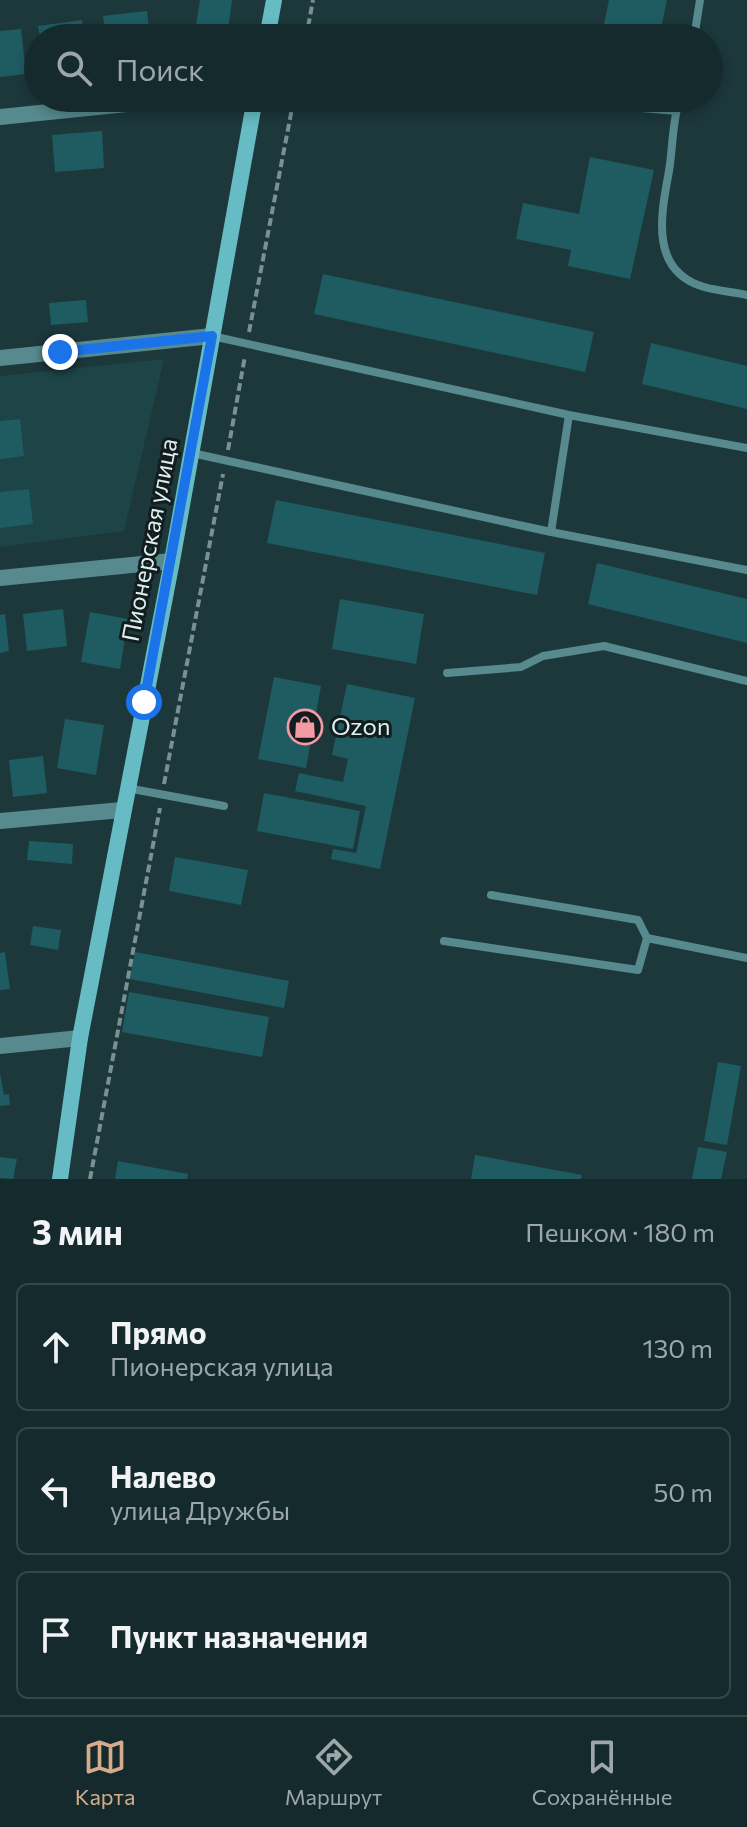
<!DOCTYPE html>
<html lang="ru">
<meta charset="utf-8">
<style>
body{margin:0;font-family:Commissioner,sans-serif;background:#1e3234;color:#f1f3f6}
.stop{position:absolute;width:24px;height:24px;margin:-18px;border:6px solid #1a73e8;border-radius:50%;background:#fff}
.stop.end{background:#1a73e8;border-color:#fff;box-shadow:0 2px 8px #0008}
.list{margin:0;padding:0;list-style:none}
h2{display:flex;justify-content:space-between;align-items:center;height:104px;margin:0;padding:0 32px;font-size:34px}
h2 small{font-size:26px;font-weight:400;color:#9da7a9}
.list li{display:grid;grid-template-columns:52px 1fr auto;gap:24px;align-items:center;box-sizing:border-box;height:128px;margin:0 16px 16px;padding:0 16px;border:2px solid #344648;border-radius:12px}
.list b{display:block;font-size:30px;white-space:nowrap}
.list p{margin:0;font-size:26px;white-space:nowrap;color:#9da7a9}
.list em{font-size:26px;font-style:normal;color:#9da7a9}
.icon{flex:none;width:44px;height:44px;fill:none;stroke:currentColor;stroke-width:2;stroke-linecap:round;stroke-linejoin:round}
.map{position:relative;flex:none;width:747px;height:1179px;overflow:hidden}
.search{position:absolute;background:#152a2c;box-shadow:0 4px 12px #0003;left:24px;right:24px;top:24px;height:88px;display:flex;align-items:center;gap:20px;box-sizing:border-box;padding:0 28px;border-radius:44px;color:#9da7a9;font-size:30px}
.sheet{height:536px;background:#152a2c}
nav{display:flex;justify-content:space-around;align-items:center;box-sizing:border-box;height:112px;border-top:2px solid #344648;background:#152a2c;font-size:22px;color:#9da7a9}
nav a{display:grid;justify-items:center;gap:4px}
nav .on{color:#d6ab8b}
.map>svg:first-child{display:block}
.built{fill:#1d4447}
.building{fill:#1e5c62}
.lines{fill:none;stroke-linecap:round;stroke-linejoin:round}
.path{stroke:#7a9092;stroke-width:4;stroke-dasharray:8 4;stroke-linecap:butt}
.lane{stroke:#578a8f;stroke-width:8}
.street{stroke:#578a8f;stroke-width:16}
.secondary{stroke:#66bbc4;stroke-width:16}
.route{stroke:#1a73e8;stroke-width:10}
.labels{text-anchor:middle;stroke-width:6;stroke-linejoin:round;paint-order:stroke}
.street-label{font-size:24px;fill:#dfeff0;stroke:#111d1f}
.poi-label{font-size:24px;fill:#dfeff0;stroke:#111d1f;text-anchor:start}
</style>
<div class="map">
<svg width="747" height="1179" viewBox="0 0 747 1179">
<rect width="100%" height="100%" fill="#1c383b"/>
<path class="built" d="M 164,359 L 124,531 L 0,547 L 0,376 Z"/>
<path class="building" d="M 200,0 L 232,0 L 227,38 L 194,38 Z
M 609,0 L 667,0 L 659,38 L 601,38 Z
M 147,11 L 150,38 L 106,38 L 103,16 Z
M 82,20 L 84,38 L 40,38 L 38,26 Z
M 21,29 L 26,74 L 0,77 L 0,31 Z
M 102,131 L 104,168 L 55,172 L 52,135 Z
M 590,157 L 654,170 L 630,279 L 568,266 L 571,250 L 516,239 L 523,203 L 579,214 Z
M 323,274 L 594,332 L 585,372 L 314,314 Z
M 86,300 L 88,322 L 51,325 L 49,303 Z
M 651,343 L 747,366 L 747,409 L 642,384 Z
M 20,419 L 24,456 L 0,459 L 0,421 Z
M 29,489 L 33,524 L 0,528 L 0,492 Z
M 276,500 L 545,553 L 537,595 L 267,543 Z
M 597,563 L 747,599 L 747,643 L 588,604 Z
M 340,599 L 424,614 L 416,664 L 332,649 Z
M 63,609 L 67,646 L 27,651 L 23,614 Z
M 90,612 L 128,619 L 120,669 L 81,662 Z
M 5,614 L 9,651 L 0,653 L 0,615 Z
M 274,677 L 321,686 L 306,768 L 258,759 Z
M 347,684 L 415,698 L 380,869 L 331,859 L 333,849 L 356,853 L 366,806 L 295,791 L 299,773 L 343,782 L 348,759 L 332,755 Z
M 65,719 L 104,725 L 96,775 L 57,768 Z
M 43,756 L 47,793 L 13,797 L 9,760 Z
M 264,793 L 360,811 L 353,849 L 257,831 Z
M 29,841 L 73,844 L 72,864 L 27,860 Z
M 175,857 L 248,870 L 241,905 L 169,891 Z
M 33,926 L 61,930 L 58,950 L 30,945 Z
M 5,952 L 10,989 L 0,990 L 0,953 Z
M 135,952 L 289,981 L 284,1008 L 130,979 Z
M 129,992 L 269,1017 L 262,1057 L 122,1032 Z
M 718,1062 L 741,1066 L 727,1145 L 704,1141 Z
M 0,1073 L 4,1095 L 9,1094 L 10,1105 L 0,1106 Z
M 698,1147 L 727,1152 L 721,1179 L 692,1179 Z
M 475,1155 L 582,1175 L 581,1179 L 471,1179 Z
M 0,1157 L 17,1159 L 13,1179 L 0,1178 Z
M 118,1161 L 188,1174 L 187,1179 L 115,1179 Z"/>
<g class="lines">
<path class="path" d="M 306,38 L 313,0
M 249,332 L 294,98
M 228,450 L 245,356
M 164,784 L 223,474
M 90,1179 L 160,808"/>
<path class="lane" d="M 694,38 L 700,0
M 528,98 L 676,111
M 680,98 C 672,121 673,147 669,171 C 661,214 649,271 704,287 C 718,291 733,292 747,295
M 212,336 L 569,415 L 747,448
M 192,453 L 551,532 L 747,570
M 551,532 L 569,415
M 447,673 L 521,667 L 543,656 L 604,646 L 747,681
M 127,788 L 224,806
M 491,895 L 638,920 L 647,938
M 444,941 L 638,970 L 647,938 L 747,958"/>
<path class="street" d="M 0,117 L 185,98
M 0,358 L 212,336
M 0,578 L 172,561
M 0,821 L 122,810
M 0,1046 L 80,1038"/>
<path class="secondary" d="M 267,38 L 274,0
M 60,1179 L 80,1038 L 172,561 L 255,98"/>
</g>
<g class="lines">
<path class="route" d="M 60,352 L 212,336 L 144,702"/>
</g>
<defs>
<g id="shop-ring" transform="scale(1.8)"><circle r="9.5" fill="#111d1f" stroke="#f49aa4" stroke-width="1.5"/><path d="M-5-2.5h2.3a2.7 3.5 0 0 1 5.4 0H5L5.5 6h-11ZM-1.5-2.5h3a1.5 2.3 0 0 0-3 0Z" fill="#f49aa4"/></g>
</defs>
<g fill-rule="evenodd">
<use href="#shop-ring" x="305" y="727"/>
</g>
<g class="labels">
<g class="street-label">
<text transform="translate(150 540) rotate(-79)" y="8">Пионерская улица</text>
</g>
<g class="poi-label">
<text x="331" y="735">Ozon</text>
</g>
</g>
</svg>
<div class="stop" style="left:144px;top:702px"></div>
<div class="stop end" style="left:60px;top:352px"></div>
<div class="search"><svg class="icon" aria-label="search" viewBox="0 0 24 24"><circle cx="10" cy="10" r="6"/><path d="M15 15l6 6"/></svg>Поиск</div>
</div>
<section class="sheet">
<h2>3 мин<small>Пешком · 180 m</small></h2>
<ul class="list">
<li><svg class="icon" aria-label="ahead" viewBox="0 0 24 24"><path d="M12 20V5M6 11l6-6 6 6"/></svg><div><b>Прямо</b><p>Пионерская улица</p></div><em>130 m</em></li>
<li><svg class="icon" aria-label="left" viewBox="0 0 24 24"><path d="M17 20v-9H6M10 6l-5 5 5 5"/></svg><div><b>Налево</b><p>улица Дружбы</p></div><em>50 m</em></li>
<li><svg class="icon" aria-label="arrive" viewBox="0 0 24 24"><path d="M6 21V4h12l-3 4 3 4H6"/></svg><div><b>Пункт назначения</b></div></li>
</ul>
</section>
<nav>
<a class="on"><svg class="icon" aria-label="map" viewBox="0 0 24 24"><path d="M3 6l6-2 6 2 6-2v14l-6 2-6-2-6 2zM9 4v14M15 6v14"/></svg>Карта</a>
<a><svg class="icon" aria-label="directions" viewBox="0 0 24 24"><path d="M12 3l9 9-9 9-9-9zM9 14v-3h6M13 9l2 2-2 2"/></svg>Маршрут</a>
<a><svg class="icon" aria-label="saved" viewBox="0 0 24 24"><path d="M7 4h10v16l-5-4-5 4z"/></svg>Сохранённые</a>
</nav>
